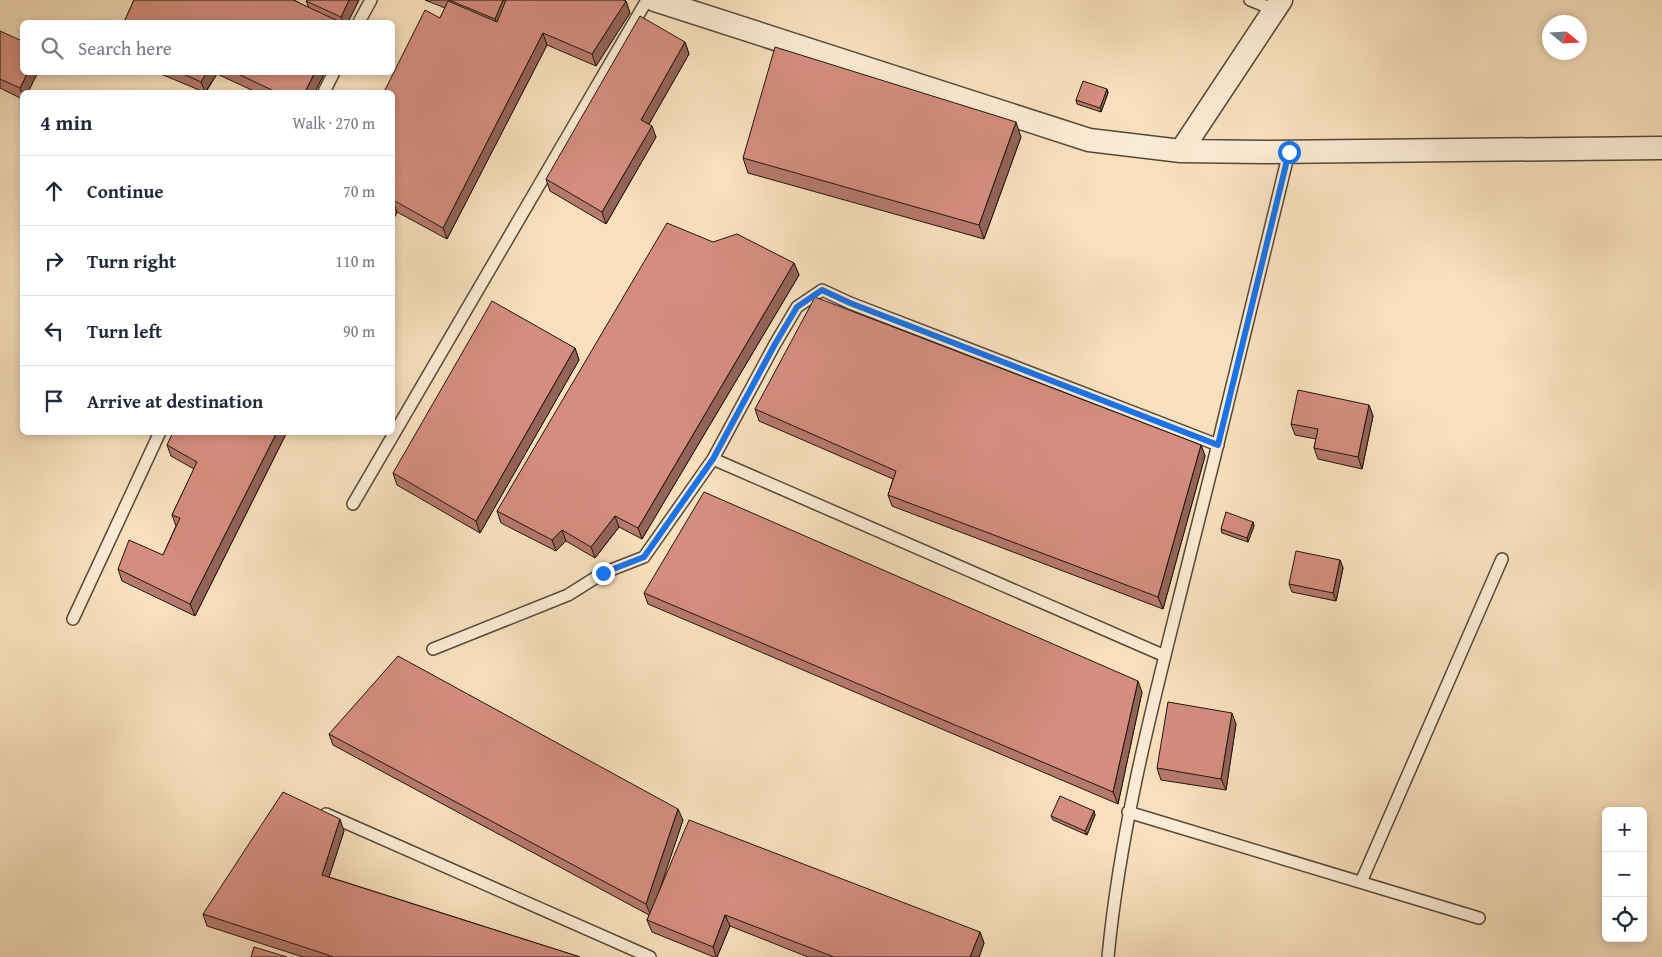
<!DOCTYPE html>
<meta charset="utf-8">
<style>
body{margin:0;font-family:"Gentium Book Plus",serif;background:#f2f2f3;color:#1f2937}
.controls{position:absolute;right:15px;bottom:15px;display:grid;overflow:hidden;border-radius:8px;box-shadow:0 2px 8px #0003}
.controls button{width:45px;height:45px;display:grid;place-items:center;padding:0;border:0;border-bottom:1px solid #e0e1e3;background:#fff;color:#1f2937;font:25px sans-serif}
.compass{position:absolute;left:1542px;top:15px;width:45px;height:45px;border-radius:50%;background:#fff;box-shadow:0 2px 8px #0003;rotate:108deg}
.stop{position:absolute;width:15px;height:15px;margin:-11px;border:4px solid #1a73e8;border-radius:50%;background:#fff}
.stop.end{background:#1a73e8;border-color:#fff;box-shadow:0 1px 5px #0008}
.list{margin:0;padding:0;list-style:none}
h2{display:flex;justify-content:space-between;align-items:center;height:65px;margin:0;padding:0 20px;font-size:21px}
h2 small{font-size:16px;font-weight:400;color:#747a83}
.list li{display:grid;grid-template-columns:32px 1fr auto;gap:15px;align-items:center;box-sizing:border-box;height:70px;padding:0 20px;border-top:1px solid #e0e1e3}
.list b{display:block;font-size:19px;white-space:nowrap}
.list em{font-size:16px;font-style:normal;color:#747a83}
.icon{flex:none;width:28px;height:28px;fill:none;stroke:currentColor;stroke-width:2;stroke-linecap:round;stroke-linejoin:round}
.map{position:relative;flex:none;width:1662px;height:957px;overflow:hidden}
.search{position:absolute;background:#fff;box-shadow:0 2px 8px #0003;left:20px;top:20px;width:375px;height:55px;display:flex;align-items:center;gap:12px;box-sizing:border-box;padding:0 18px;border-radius:8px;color:#747a83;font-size:19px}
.panel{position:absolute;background:#fff;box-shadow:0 2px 8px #0003;left:20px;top:90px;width:375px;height:345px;border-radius:8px}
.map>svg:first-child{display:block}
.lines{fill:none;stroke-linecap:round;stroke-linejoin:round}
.lane-casing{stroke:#564838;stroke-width:14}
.street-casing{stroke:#564838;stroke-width:25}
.lane{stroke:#faebd4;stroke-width:11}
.street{stroke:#faebd4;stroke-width:22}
.wall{fill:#b6796d;stroke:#20160c}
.shaded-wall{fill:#946359;stroke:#20160c}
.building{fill:#d48d7f;stroke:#20160c}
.route{stroke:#1a73e8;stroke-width:6}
</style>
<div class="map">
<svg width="1662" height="957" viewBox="0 0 1662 957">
<rect width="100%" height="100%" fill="#f8e0bd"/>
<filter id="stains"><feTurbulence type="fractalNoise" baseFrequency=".004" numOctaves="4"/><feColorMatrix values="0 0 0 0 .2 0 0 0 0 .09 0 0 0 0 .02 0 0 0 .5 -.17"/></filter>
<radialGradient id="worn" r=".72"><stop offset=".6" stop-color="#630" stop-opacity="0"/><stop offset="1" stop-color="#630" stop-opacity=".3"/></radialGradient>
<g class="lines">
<g class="lane-casing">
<path id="lane" d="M 1250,0 L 1275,10
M 359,22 L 371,0
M 324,92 L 334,72
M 713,459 L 1165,656
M 353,504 L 647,0
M 73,619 L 160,432
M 433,649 L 568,595 L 603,573 L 644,557 L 713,459 L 775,344 L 797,307 L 822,290 L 850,303 L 1218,445
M 1128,812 L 1479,918
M 326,814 L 650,957
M 1361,882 L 1502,559
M 1108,957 C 1121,820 1157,688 1190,555 C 1224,421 1257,287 1289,152"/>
</g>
<g class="street-casing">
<path id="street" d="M 655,0 L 1089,140 L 1181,151 L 1265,152 L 1662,148
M 1181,151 L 1281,0"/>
</g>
<use href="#lane" class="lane"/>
<use href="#street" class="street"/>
</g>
<path class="wall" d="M 134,0 L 294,0 L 309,8 L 306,1 L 359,0 L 348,22 L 124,22 Z
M 425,0 L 623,0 L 626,1 L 630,13 L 596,66 L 547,45 L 447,239 L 397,212 L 392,222 L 392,92 L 440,18 L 445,8 Z
M 0,31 L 22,72 L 38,72 L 28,92 L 22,92 L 22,99 L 0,88 Z
M 685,42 L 689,54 L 649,124 L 656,137 L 606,224 L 550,191 L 546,179 Z
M 156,72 L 325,72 L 315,92 L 256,92 L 217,74 L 206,92 L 204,92 Z
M 1107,89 L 1108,93 L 1101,112 L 1077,104 L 1076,100 Z
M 1021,137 L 984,239 L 748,173 L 743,158 Z
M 713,242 L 794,263 L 799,275 L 642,539 L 619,527 L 595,558 L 566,541 L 556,551 L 501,523 L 497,511 Z
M 575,348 L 579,360 L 480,533 L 397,485 L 393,473 Z
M 1369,405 L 1373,416 L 1362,469 L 1318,459 L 1314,448 L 1316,439 L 1295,435 L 1291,424 Z
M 755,409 L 1201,445 L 1205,456 L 1163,609 L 892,506 L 888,495 L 893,479 L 759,421 Z
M 287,432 L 195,616 L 122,581 L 118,569 L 163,555 L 176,526 L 172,515 L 194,469 L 171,456 L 167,445 Z
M 1253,522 L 1254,526 L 1248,542 L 1222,533 L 1221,529 Z
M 1340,560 L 1343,568 L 1336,601 L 1292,592 L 1289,584 Z
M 644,593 L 1142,692 L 1118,804 L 648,604 Z
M 1236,724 L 1226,790 L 1161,780 L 1157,768 Z
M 329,734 L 683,820 L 656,899 L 980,932 L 984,943 L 979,957 L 808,957 L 730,926 L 717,957 L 714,957 L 652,932 L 647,920 L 649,915 L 333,745 Z
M 1094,811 L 1095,815 L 1087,835 L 1053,820 L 1051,816 Z
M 344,831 L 329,877 L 580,957 L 303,957 L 207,926 L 203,914 Z"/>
<path class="shaded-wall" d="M 349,0 L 359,0 L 348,22 L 343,22 L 341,17 Z
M 503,0 L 512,0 L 499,31 L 495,19 Z
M 626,1 L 630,13 L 596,66 L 592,54 Z
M 543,33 L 547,45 L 447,239 L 443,228 Z
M 685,42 L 689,54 L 645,131 L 641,120 Z
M 28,72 L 38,72 L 28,92 L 22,92 L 22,95 L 20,88 Z
M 207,72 L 216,72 L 217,74 L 205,92 L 201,82 Z
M 315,72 L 325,72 L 315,92 L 305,92 Z
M 1107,89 L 1108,93 L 1101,112 L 1100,108 Z
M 1016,122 L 1021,137 L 984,239 L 979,225 Z
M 652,126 L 656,137 L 606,224 L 602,212 Z
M 393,200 L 397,212 L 392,222 L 392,202 Z
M 794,263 L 799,275 L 642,539 L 638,528 Z
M 575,348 L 579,360 L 480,533 L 476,521 Z
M 1369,405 L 1373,416 L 1362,469 L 1358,457 Z
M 277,432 L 287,432 L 195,616 L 190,604 Z
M 1201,445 L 1205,456 L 1163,609 L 1158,597 Z
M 615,516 L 619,527 L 595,558 L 591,547 Z
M 1253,522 L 1254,526 L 1248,542 L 1247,538 Z
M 562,530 L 566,541 L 556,551 L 552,540 Z
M 1340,560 L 1343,568 L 1336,601 L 1333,593 Z
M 1138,681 L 1142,692 L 1118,804 L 1113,792 Z
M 1232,713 L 1236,724 L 1226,790 L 1221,779 Z
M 678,809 L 683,820 L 651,916 L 646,904 Z
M 1094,811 L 1095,815 L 1087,835 L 1085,831 Z
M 340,819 L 344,831 L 326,886 L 322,875 Z
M 725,915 L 730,926 L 717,957 L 716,957 L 713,947 Z
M 980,932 L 984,943 L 979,957 L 970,957 Z"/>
<path class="building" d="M 134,0 L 293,0 L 340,22 L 124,22 Z
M 307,0 L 349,0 L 341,17 L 306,1 Z
M 449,0 L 503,0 L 495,19 Z
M 506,0 L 623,0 L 626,1 L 592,54 L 543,33 L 443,228 L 393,200 L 392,202 L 392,92 L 384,92 L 425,10 L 440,18 L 448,1 L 497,22 Z
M 640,16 L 685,42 L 641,120 L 652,126 L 602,212 L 546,179 Z
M 0,31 L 22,41 L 22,72 L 28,72 L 20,88 L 0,79 Z
M 775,47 L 1016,122 L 979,225 L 743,158 Z
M 179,72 L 207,72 L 201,82 Z
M 234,72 L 315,72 L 305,92 L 276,92 Z
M 1083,81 L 1107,89 L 1100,108 L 1076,100 Z
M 667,223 L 713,242 L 737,234 L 794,263 L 638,528 L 615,516 L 591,547 L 562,530 L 552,540 L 497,511 Z
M 815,297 L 1201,445 L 1158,597 L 888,495 L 896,471 L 755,409 Z
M 492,301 L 575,348 L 476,521 L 393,473 Z
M 1298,390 L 1369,405 L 1358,457 L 1314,448 L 1318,429 L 1291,424 Z
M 173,432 L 277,432 L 190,604 L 118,569 L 129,540 L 163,555 L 180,518 L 172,515 L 197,462 L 167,445 Z
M 704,492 L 1138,681 L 1113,792 L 644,593 Z
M 1226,512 L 1253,522 L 1247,538 L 1221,529 Z
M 1296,551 L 1340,560 L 1333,593 L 1289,584 Z
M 398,656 L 678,809 L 646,904 L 329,734 Z
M 1168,702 L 1232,713 L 1221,779 L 1157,768 Z
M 283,792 L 340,819 L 322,875 L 580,957 L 334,957 L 203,914 Z
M 1060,796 L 1094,811 L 1085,831 L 1051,816 Z
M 689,820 L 980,932 L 970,957 L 834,957 L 725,915 L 713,947 L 647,920 Z
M 254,947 L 287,957 L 251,957 Z"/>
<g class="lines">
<path class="route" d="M 603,573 L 644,557 L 713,459 L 775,344 L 797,307 L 822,290 L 850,303 L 1218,445 L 1289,152"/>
</g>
<rect width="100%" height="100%" filter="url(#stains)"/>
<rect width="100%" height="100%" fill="url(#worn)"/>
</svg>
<div class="controls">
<button>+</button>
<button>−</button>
<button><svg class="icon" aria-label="locate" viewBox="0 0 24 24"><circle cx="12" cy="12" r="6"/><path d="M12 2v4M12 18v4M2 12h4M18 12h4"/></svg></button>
</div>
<svg class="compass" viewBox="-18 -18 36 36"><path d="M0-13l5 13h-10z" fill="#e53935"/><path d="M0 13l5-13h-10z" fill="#747a83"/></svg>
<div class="stop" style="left:1289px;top:152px"></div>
<div class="stop end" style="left:603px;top:573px"></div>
<div class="search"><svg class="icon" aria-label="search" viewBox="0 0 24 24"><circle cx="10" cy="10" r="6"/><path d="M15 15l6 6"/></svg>Search here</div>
<section class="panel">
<h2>4 min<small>Walk · 270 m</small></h2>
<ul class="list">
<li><svg class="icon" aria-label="ahead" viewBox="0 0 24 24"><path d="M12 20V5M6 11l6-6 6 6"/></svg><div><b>Continue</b></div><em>70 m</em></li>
<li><svg class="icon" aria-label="right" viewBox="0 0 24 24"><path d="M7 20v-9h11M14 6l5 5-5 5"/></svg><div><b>Turn right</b></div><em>110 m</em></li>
<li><svg class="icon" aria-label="left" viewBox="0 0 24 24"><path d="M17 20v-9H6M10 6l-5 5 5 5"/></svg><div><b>Turn left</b></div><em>90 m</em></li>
<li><svg class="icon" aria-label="arrive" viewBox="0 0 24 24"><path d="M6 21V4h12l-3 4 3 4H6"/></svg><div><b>Arrive at destination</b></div></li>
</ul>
</section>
</div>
